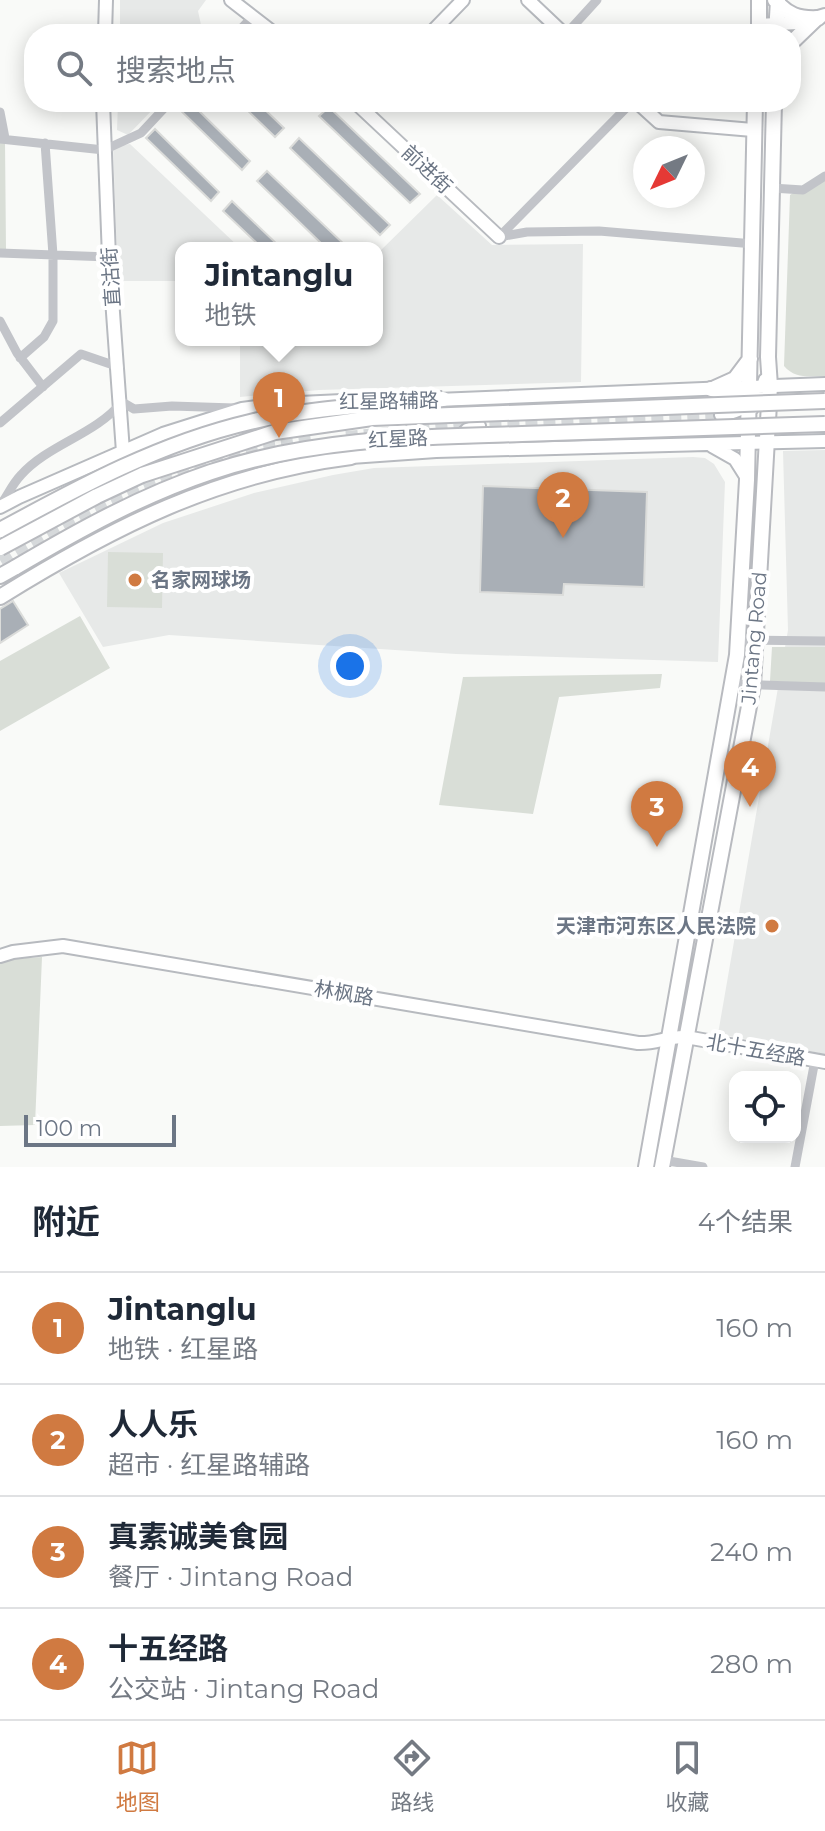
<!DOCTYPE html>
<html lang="zh">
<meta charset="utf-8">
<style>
body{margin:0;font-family:Montserrat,"Noto Sans SC",sans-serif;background:#f2f2f3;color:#1f2937}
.controls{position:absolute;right:24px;bottom:24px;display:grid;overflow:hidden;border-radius:16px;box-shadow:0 4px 20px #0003}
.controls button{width:72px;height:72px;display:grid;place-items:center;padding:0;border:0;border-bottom:2px solid #e0e1e3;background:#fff;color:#1f2937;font:40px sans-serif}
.compass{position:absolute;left:633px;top:136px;width:72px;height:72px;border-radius:50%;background:#fff;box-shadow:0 4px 20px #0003;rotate:227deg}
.scale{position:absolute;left:24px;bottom:20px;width:152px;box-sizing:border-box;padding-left:8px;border:4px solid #6c7685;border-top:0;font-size:22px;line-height:28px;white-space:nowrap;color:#6c7685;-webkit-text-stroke:6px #fff;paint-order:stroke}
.you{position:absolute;left:350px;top:666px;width:28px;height:28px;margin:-20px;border:6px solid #fff;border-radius:50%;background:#1a73e8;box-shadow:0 0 0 12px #1a73e833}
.badge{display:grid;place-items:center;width:52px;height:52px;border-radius:50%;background:#d07a41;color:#fff;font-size:26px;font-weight:700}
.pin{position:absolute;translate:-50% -66px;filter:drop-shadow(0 2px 4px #0008)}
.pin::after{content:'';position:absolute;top:42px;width:28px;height:24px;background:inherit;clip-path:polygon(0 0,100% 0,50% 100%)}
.popup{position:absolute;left:175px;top:242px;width:208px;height:104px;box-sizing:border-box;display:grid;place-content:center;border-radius:16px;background:#fff;filter:drop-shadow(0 2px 6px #0005);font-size:26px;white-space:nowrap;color:#747a83}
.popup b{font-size:30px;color:#1f2937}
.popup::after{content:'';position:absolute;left:50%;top:100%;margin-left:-16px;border:16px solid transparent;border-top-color:#fff}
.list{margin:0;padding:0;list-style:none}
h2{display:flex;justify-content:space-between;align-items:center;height:104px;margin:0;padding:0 32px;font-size:34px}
h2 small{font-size:26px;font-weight:400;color:#747a83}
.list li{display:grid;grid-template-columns:52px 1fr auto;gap:24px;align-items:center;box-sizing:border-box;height:112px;padding:0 32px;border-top:2px solid #e0e1e3}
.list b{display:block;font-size:30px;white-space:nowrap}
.list p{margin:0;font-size:26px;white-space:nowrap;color:#747a83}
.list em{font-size:26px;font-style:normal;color:#747a83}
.icon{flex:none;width:44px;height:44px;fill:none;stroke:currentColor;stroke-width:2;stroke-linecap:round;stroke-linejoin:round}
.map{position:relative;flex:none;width:825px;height:1167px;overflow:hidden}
.search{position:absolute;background:#fff;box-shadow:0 4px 20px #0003;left:24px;right:24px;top:24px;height:88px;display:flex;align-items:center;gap:20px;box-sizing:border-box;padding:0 28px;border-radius:32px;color:#747a83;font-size:30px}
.sheet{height:552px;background:#fff}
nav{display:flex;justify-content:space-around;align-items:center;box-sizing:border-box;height:112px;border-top:2px solid #e0e1e3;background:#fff;font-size:22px;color:#747a83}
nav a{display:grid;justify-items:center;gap:4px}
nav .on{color:#d07a41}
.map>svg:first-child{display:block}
.built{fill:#e7e9e8}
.green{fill:#d9ded7}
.building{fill:#a9afb6;stroke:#dbdcda;stroke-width:2}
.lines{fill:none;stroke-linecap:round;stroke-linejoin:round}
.secondary-tunnel{stroke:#d6d9db;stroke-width:12;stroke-dasharray:12 6;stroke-linecap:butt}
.secondary-casing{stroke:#b7babf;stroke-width:16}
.primary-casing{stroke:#b8babf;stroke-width:18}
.street{stroke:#c2c4c9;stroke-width:9}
.secondary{stroke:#fff;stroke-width:12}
.primary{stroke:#fff;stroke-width:14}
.primary-bridge-casing{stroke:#b8babf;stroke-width:18;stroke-linecap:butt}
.primary-bridge{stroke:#fff;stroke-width:14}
.poi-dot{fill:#d07a41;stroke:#fff;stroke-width:3}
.labels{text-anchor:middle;stroke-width:8;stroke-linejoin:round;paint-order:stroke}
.street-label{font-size:20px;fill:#6c7685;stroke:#fff}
.poi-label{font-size:20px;font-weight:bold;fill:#6c7685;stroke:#fff;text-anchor:start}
</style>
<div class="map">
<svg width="825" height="1167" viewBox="0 0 825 1167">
<rect width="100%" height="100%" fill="#f9faf8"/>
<path class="built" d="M 120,0 L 206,0 L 198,11 L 203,34 L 120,34 Z
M 118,102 L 160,102 L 128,135 L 117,130 Z
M 130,144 L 240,248 L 181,248 L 181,281 L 118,281 L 113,146 Z
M 437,195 L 492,245 L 583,244 L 581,382 L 319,390 L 240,397 L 240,340 L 377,340 L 377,254 Z
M 825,450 L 825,1054 L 718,1034 L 788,630 L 783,451 Z
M 693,457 L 705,458 L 714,464 L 725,482 L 718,662 L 456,654 L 169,635 L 103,647 L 59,573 L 163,523 L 254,493 L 333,475 L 374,468 Z"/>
<path class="green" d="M 5,142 L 6,250 L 0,250 L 0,143 Z
M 825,172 L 825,376 C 809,376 795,379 784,366 L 790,195 Z
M 108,552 L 163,553 L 162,608 L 107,607 Z
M 80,616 L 110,668 L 0,731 L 0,661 Z
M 772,647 L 825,647 L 825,684 L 770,681 Z
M 662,674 L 660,688 L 559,697 L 533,814 L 439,805 L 463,677 Z
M 42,957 L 35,1125 L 0,1126 L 0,963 L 11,959 Z"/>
<path class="building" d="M 177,102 L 190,102 L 250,161 L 242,170 L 176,106 Z
M 239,102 L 257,102 L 284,128 L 275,137 Z
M 329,107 L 420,194 L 410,203 L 319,116 Z
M 155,129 L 219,192 L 211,201 L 146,138 Z
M 299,138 L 390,225 L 380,235 L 290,148 Z
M 267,171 L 348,248 L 326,248 L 257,181 Z
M 232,201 L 281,248 L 262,248 L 223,211 Z
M 483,486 L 647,492 L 644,587 L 564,584 L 563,595 L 480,592 Z
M 13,601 L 28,625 L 0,643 L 0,609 Z"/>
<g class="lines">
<path class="secondary-tunnel" d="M 346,437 L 464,426 L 721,415
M 0,560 C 76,514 160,469 248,451 C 271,446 293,444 316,441"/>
<g class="secondary-casing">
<path id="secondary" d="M 231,0 L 275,34
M 528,0 L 564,34
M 759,25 L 798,23 L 825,15
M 105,34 L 106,0
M 430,34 L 463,0
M 103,102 L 109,257 L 123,452
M 355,102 L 499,237
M 637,102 L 659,122 L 753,130
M 437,400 L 825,384
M 721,415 C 742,411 759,402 765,380
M 459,438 L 467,430 L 479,426
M 712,446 L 735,459 L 747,478
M 351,457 L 436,451 L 825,441
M 0,507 L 19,497 L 163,434 L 242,409 L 279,404 L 342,401
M 0,956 L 13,952 L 63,946 L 638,1043 C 656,1044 668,1036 686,1037 L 825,1062"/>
</g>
<g class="primary-casing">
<path id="primary" d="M 775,0 C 787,15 799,19 818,18
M 759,34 L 759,0
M 776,34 L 778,0
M 791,43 L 817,18
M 715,388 L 735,379 L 750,359
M 711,389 L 738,395 L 751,408
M 0,576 L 16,567
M 0,597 C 113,527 217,474 351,457
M 646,1167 L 737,655 L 747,480 L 755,102
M 662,1167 L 753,685 L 770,386 L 768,357 L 774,102"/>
</g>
<path class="street" d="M 236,34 L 252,17
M 566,34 L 597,0
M 0,112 L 5,138
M 0,139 L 104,150 L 141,133 L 170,102
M 772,188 L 803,190 L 825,176
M 499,237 L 527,232 L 599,231 L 754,244
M 499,237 L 632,102
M 0,253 L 109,257
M 0,321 L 17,353 L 43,387
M 20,358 L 44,337 L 53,321 L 53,255 L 45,143
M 0,423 L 81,354 L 119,367
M 0,506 C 7,496 13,483 21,475 C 49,444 95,435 122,402 L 134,409 L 172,406 L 234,408
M 738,640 L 825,641
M 732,684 L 825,687
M 663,1160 L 703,1167
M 795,1167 L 815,1060"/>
<use href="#secondary" class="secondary"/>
<use href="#primary" class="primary"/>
<g class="primary-bridge-casing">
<path id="primary-bridge" d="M 0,530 C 81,486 160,443 250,422 C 312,407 379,405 443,399
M 0,548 L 97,496 L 142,475 L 275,432 L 372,418 L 825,401
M 16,567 C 79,530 142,495 211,472 C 313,438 417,437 522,434 C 623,430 724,427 825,424"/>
</g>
<use href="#primary-bridge" class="primary-bridge"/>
</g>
<g class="poi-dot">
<circle cx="135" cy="580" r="8"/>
<circle cx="772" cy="926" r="8"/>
</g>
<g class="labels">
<g class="street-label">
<text transform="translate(427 169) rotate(43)" y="7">前进街</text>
<text transform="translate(111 277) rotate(-94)" y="7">直沽街</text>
<text transform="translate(389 401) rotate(-1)" y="7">红星路辅路</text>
<text transform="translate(398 439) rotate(-3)" y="7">红星路</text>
<text transform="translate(754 638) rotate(-85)" y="7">Jintang Road</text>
<text transform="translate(344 993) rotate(10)" y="7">林枫路</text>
<text transform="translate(756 1050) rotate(10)" y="7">北十五经路</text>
</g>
<g class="poi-label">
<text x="151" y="587">名家网球场</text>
<text x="756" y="933" text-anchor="end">天津市河东区人民法院</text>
</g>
</g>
</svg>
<div class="controls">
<button><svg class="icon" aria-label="locate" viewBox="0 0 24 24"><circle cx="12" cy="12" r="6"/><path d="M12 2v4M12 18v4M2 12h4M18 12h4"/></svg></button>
</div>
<svg class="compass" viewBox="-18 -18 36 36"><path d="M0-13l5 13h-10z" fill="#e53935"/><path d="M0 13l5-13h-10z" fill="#747a83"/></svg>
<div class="scale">100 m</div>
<div class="you"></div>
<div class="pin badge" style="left:279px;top:438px">1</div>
<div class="popup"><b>Jintanglu</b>地铁</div>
<div class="pin badge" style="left:563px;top:538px">2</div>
<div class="pin badge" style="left:657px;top:847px">3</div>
<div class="pin badge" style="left:750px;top:807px">4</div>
<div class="search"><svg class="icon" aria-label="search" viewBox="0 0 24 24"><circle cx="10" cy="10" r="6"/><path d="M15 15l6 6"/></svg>搜索地点</div>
</div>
<section class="sheet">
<h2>附近<small>4个结果</small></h2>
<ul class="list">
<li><span class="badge">1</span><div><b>Jintanglu</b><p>地铁 · 红星路</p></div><em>160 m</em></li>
<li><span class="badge">2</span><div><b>人人乐</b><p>超市 · 红星路辅路</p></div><em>160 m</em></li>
<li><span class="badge">3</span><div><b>真素诚美食园</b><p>餐厅 · Jintang Road</p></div><em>240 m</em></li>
<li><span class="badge">4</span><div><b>十五经路</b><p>公交站 · Jintang Road</p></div><em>280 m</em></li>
</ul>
</section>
<nav>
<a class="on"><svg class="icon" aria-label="map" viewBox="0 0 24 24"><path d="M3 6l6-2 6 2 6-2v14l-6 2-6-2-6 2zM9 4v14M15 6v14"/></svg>地图</a>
<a><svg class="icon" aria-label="directions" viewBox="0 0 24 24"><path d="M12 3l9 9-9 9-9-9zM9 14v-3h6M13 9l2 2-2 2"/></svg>路线</a>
<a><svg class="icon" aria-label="saved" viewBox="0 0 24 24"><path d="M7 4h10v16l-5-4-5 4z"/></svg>收藏</a>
</nav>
